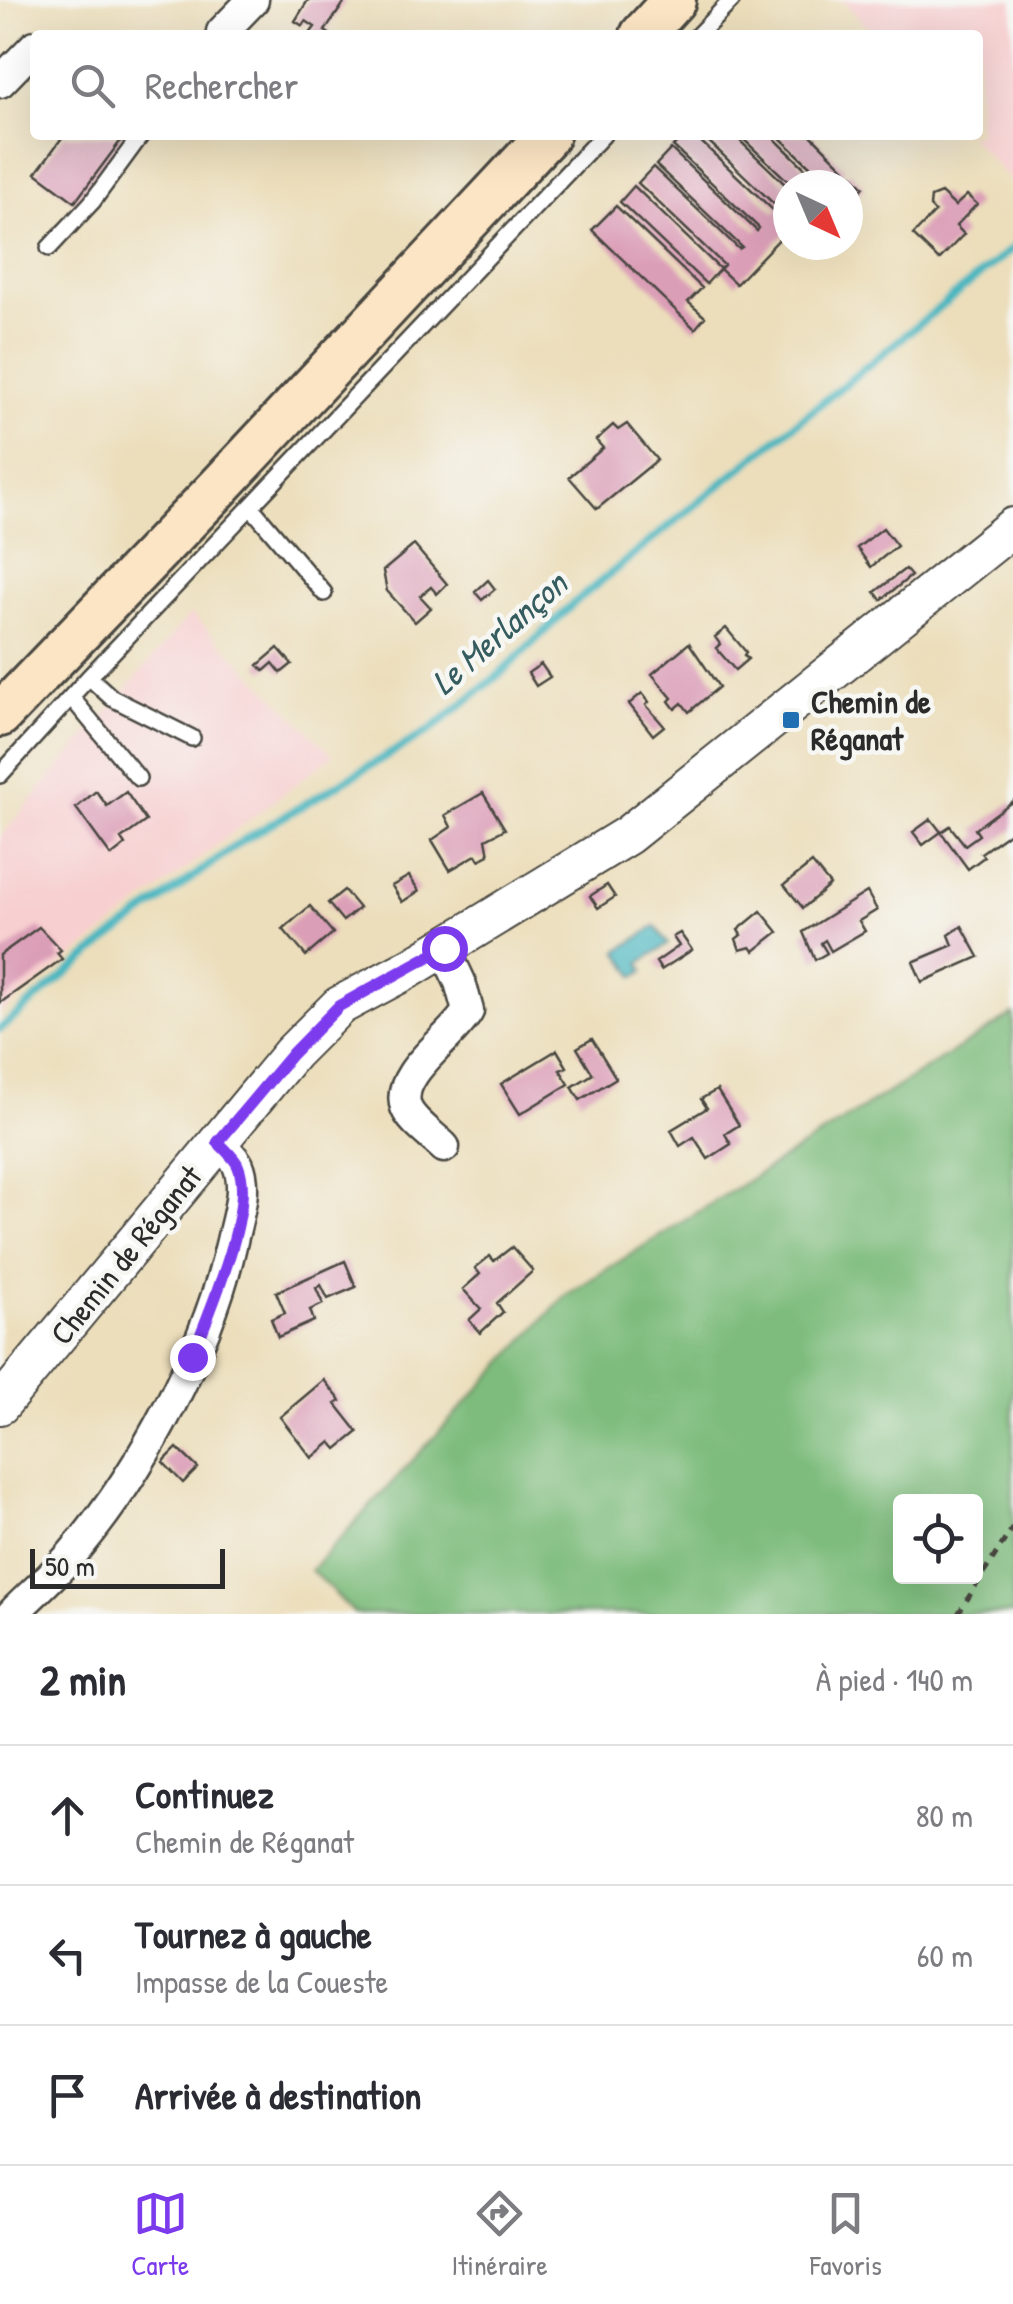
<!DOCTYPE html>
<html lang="fr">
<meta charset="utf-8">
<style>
body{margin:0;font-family:"Patrick Hand",sans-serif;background:#f2f2f3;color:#2b2b33}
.controls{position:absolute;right:30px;bottom:30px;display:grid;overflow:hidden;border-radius:10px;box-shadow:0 10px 40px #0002}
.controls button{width:90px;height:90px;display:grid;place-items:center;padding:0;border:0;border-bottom:2px solid #e1e1e2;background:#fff;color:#2b2b33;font:50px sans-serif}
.compass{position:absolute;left:773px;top:170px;width:90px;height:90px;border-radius:50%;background:#fff;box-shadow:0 10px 40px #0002;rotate:136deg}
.scale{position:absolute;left:30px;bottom:25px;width:195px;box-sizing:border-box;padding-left:10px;border:5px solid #2b2b2b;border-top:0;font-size:28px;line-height:35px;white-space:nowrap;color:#2b2b2b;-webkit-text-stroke:8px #f6f6f2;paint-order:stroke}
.stop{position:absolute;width:30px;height:30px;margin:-22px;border:8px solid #7c3aed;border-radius:50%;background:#fff}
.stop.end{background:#7c3aed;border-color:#fff;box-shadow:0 2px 10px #0008}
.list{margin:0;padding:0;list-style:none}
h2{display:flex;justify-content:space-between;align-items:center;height:130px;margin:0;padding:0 40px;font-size:42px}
h2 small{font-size:32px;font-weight:400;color:#7c7c81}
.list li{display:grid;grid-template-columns:65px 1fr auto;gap:30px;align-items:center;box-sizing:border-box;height:140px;padding:0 40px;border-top:2px solid #e1e1e2}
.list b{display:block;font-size:38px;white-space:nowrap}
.list p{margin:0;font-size:32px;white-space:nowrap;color:#7c7c81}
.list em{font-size:32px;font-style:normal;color:#7c7c81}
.icon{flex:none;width:55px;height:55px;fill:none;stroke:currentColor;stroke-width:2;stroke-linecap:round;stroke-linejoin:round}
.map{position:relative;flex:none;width:1013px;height:1614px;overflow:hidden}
.search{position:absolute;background:#fff;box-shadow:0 10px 40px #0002;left:30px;right:30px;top:30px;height:110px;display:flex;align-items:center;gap:25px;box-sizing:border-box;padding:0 35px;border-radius:10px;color:#7c7c81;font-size:38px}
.sheet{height:550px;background:#fff}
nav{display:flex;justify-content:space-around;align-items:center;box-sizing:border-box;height:140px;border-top:2px solid #e1e1e2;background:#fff;font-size:28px;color:#7c7c81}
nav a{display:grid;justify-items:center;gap:5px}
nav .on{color:#7c3aed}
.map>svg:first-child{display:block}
.built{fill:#f7cfd0}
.forest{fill:#7dbc7c;stroke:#547454;stroke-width:2.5;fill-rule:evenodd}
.water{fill:#47b6c0;stroke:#397076;stroke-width:2.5}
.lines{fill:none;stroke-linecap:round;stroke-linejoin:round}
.stream{stroke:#47b6c0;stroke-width:8}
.building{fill:#db9eb7}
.service-casing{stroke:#484641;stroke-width:20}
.minor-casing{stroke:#484641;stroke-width:35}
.tertiary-casing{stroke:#484641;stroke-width:42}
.secondary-casing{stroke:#484641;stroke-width:48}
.path{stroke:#484641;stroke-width:5;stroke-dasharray:8 8;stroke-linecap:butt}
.service{stroke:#fff;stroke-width:15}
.minor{stroke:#fff;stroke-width:30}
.tertiary{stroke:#fff;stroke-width:38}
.secondary{stroke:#fce5c4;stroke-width:42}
.route{stroke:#7c3aed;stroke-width:12}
.poi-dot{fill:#1f6fb2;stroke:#f6f6f2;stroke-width:4}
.labels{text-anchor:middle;stroke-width:9;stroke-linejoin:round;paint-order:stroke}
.poi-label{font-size:32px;font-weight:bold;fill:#2b2b2b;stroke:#f6f6f2;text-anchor:start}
.street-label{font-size:32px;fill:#2b2b2b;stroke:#f6f6f2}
.water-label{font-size:35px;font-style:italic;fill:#355c5f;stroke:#f6f6f2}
</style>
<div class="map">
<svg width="1013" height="1614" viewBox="0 0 1013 1614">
<rect width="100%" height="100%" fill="#f6f6f2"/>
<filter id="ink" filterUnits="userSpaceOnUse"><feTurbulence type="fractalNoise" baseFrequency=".01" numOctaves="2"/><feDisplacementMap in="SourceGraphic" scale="20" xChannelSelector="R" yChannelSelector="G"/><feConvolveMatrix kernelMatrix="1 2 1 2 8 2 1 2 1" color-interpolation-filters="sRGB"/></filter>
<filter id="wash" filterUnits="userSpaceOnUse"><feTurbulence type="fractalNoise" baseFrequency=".0048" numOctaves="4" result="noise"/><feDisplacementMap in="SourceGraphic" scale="40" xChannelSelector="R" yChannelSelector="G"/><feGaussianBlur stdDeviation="2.25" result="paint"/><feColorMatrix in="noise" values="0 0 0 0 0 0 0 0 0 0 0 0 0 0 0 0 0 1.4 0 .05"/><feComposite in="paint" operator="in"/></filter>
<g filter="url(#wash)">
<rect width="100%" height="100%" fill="#ecdebb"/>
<path class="built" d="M 842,0 L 1013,0 L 1013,183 L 968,135 L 978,135 L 978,35 L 875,35 Z
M 191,613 L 333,755 L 0,1013 L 0,837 Z"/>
<path class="forest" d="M 1013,1014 L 1013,1614 L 355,1614 L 311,1570 L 566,1295 ZM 900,1502 L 976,1502 L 976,1576 L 900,1576 Z"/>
<path class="water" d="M 656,926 L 668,944 L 640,963 L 644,971 L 635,977 L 618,951 Z"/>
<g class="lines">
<path class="stream" d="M 0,1029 L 109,939 L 242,841 L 429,731 L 501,673 L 574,603 L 1013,248"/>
</g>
<g id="blocks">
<path class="building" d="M 308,0 L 346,0 L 325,31 L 331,35 L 309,35 L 315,27 L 306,21 L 303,26 L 295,21 Z
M 64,135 L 125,135 L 75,202 L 36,173 Z
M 684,135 L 694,135 L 775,212 L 778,208 L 702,135 L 734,135 L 788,187 L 788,230 L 736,284 L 720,269 L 706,284 L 620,202 L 634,186 L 720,269 L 724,265 L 638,183 L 653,167 L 739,249 L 742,247 L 656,165 L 671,149 L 757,231 L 759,228 L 673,146 Z
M 739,135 L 771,135 L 811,174 L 814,170 L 777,135 L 811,135 L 845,169 L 830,185 L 792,185 Z
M 849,172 L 864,187 L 848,204 L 848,185 L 836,185 Z
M 941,193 L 955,206 L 967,195 L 977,204 L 956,226 L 964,234 L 939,260 L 913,235 L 935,212 L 930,207 L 931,197 Z
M 616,206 L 702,288 L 688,302 L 705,317 L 695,329 L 592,230 Z
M 627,424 L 657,460 L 597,509 L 569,477 L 603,448 L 596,440 L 613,425 L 618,430 Z
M 883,528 L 897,546 L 871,567 L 857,548 Z
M 414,545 L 447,584 L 437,594 L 431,587 L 420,596 L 431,608 L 415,622 L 387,591 L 383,571 Z
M 905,569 L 911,576 L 881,600 L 875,592 Z
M 488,580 L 495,589 L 482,600 L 475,592 Z
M 726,628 L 746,652 L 744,655 L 748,659 L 735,670 L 716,648 L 720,644 L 715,637 Z
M 689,643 L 719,687 L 689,712 L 682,703 L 675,709 L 669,701 L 672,698 L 652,674 Z
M 278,648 L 292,664 L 281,673 L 273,663 L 264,671 L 258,665 Z
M 541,664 L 550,677 L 536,686 L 528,673 Z
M 642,693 L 649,702 L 646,705 L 664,726 L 653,735 L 629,704 Z
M 96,791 L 107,806 L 126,792 L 146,821 L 121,839 L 125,845 L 111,856 L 76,808 Z
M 483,793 L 505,829 L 486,839 L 489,855 L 479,860 L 476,855 L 450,870 L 432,840 L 451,827 L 445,815 Z
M 1013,801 L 1013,830 L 981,853 L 984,857 L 968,869 L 941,832 L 923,845 L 913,832 L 931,819 L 941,832 L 950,826 L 965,845 L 979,835 L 975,829 Z
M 812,863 L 830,885 L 803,908 L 784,885 Z
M 409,876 L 419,891 L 402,902 L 392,886 Z
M 607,885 L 615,897 L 598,908 L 590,896 Z
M 344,890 L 359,908 L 343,921 L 328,903 Z
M 867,892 L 877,910 L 859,921 L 865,931 L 831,951 L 825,940 L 821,943 L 827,953 L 815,960 L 803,932 Z
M 310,906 L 333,933 L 306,956 L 283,929 Z
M 761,911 L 778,932 L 754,951 L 751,947 L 740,950 L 736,939 L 741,935 L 738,930 Z
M 962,926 L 979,957 L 922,982 L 913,962 L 953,945 L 949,935 Z
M 39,927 L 61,950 L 57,953 L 62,959 L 0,1003 L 0,955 Z
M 680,933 L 692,950 L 661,970 L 656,962 L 679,946 L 673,937 Z
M 592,1039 L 616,1078 L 580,1100 L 572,1087 L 593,1074 L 577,1048 Z
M 557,1050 L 567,1067 L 560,1070 L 569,1084 L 520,1114 L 501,1084 Z
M 717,1090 L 739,1125 L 725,1134 L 731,1144 L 708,1159 L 694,1137 L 680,1146 L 671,1130 L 707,1108 L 701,1099 Z
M 512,1247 L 533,1271 L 497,1303 L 503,1312 L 480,1333 L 469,1320 L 481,1309 L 463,1289 L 480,1274 L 475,1268 L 490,1256 L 494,1261 Z
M 345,1261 L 356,1287 L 328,1299 L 321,1285 L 316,1288 L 323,1304 L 310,1310 L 314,1321 L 278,1337 L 271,1319 L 285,1313 L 276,1292 Z
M 324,1380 L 341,1401 L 336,1404 L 358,1432 L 337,1449 L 331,1442 L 312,1458 L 280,1417 Z
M 177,1448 L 198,1468 L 183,1483 L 163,1462 Z"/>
</g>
</g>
<g filter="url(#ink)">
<use href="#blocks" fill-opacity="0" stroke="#484641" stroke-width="2.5"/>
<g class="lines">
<g class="service-casing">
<path id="service" d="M 698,35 L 732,0
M 49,248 L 92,202 L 141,135
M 251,507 L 324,593
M 89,677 L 112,698 L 192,738
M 71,697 L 138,778
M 0,775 L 89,677 L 603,135"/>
</g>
<g class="minor-casing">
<path id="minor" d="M 222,32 L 253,0
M 0,82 L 35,46
M 444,1147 C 433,1136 411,1121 406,1107 C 394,1074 453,1038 468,1011 L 460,982 L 444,948
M 12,1614 C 32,1594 54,1575 72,1554 C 142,1473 209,1345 232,1241 C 237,1218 248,1188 238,1165 C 234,1157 224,1149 218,1142"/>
</g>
<g class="tertiary-casing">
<path id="tertiary" d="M 0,1405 L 292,1053 L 339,1006 L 412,967 L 628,835 L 1013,527"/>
</g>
<g class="secondary-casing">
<path id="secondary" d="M 642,35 L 674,0
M 0,715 L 220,486 L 548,135"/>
</g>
<path class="path" d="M 958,1614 L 1013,1527"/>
<use href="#service" class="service"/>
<use href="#minor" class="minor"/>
<use href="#tertiary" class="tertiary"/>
<use href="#secondary" class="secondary"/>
</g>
</g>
<g class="lines" filter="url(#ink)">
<path class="route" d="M 192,1357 C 208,1315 256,1208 238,1166 C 235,1158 224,1149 218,1142 L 292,1054 L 339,1006 L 444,948"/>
</g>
<rect class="poi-dot" x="781" y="710" width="20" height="20" rx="5"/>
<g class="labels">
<g class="poi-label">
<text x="811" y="713">Chemin de<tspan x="811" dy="37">Réganat</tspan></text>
</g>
<g class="street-label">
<text transform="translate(126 1255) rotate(-51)" y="11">Chemin de Réganat</text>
</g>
<g class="water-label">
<text transform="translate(499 633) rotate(-41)" y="12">Le Merlançon</text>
</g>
</g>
</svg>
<div class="controls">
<button><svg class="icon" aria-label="locate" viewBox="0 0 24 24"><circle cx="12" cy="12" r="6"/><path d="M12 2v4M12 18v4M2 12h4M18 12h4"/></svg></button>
</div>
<svg class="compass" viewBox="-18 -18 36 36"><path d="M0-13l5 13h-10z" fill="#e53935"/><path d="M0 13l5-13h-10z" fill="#7c7c81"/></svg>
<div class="scale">50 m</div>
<div class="stop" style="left:444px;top:948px"></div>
<div class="stop end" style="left:192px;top:1357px"></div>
<div class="search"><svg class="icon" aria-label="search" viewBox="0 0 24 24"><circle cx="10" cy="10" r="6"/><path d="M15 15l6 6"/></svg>Rechercher</div>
</div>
<section class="sheet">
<h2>2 min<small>À pied · 140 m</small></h2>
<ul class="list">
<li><svg class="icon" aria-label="ahead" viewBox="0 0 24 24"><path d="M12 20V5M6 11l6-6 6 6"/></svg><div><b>Continuez</b><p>Chemin de Réganat</p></div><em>80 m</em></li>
<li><svg class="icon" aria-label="left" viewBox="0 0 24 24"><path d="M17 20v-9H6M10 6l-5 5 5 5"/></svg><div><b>Tournez à gauche</b><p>Impasse de la Coueste</p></div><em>60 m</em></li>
<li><svg class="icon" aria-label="arrive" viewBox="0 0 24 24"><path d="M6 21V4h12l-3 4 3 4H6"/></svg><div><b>Arrivée à destination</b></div></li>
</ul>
</section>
<nav>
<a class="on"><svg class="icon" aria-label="map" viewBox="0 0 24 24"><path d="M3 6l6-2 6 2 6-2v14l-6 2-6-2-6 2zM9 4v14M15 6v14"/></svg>Carte</a>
<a><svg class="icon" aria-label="directions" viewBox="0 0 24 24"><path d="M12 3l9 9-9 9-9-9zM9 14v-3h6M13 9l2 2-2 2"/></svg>Itinéraire</a>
<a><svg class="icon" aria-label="saved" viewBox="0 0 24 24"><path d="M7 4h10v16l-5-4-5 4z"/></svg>Favoris</a>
</nav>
